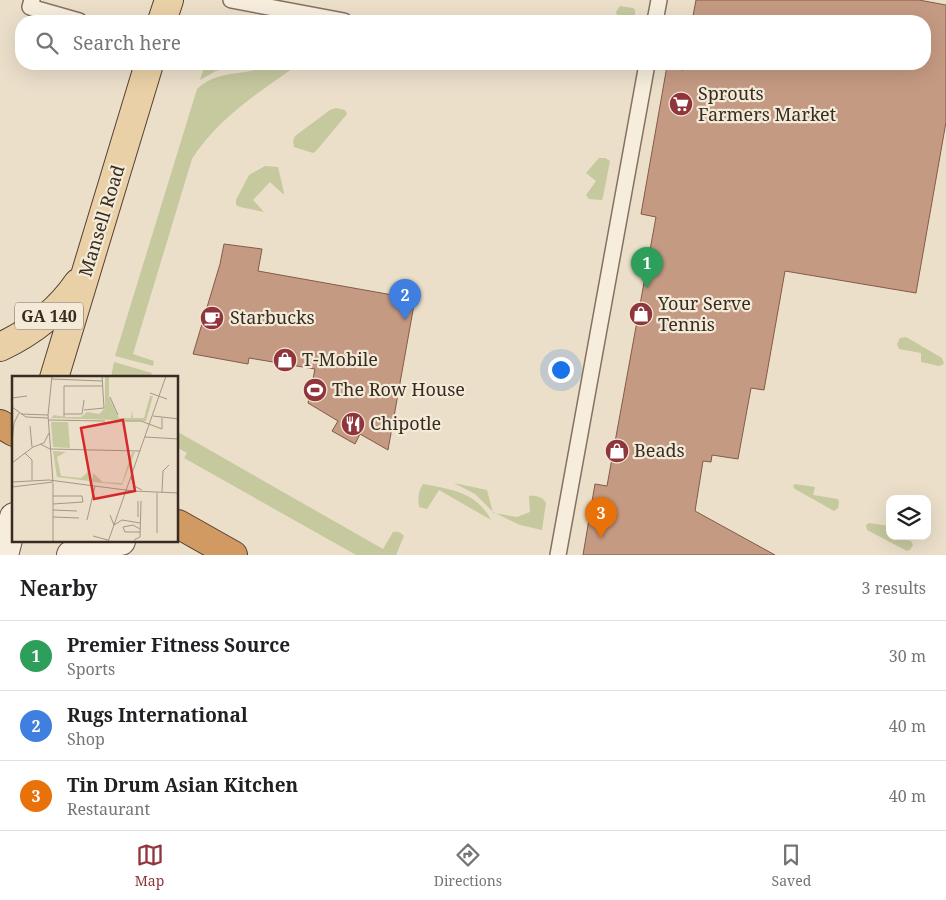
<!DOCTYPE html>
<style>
body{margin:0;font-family:"Noto Serif",serif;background:#f6f6f6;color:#202124}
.controls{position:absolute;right:15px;bottom:15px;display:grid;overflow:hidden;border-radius:10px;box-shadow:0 5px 20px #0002}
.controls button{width:45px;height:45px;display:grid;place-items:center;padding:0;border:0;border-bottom:1px solid #e0e0e0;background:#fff;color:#202124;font:25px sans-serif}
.you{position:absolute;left:560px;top:369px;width:18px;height:18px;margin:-12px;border:4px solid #fff;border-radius:50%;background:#1a73e8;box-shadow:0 0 0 8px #1a73e833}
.badge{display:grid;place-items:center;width:32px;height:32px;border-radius:50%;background:#8f353b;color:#fff;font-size:16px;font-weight:700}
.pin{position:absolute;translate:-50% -41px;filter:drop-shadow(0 1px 2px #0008)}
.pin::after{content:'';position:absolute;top:26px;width:18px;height:15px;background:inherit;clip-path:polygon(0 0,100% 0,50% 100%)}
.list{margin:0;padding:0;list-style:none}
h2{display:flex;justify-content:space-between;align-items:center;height:65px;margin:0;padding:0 20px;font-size:21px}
h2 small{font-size:16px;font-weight:400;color:#757577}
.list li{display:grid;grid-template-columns:32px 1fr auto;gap:15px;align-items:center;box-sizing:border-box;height:70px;padding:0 20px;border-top:1px solid #e0e0e0}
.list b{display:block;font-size:19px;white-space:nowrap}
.list p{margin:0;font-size:16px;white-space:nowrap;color:#757577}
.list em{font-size:16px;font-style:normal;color:#757577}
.icon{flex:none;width:28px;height:28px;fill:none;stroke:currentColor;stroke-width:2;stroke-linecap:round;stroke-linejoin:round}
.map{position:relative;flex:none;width:946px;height:555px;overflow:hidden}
.search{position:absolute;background:#fff;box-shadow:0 5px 20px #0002;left:15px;right:15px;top:15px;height:55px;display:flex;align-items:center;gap:12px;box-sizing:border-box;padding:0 18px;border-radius:20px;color:#757577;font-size:19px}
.sheet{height:275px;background:#fff}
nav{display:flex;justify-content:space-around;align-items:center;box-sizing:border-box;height:70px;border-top:1px solid #e0e0e0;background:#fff;font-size:14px;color:#757577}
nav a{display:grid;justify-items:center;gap:2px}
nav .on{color:#8f353b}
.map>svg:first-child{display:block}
.green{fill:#c6c89e}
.building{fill:#c59a83;stroke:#835b48}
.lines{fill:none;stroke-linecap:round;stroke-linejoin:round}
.lane-casing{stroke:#867160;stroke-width:18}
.secondary-casing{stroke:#685343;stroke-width:30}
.primary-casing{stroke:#544033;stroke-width:30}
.highway-casing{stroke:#544033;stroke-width:30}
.lane{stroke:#f6eddc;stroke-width:15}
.secondary{stroke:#f6eddc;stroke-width:28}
.primary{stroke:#ead0a6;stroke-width:28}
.highway{stroke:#d19a63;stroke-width:28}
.labels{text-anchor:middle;stroke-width:4.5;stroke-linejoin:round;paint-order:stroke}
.shield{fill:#f3ead8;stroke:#706459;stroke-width:1}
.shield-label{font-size:16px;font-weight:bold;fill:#382b22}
.poi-label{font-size:18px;fill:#382b22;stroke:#f3ead8;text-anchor:start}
.street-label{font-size:18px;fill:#382b22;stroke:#f3ead8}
.inset-road{fill:none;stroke:#a39787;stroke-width:1}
.view{fill:#d62828;fill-opacity:0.15;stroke:#d62828;stroke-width:2.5}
.inset-edge{fill:none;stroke:#382b22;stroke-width:2.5}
</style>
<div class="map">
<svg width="946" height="555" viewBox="0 0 946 555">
<rect width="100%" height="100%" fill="#ebdfca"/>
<path class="green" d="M 620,6 L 633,8 L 635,10 L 635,21 L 619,21 L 616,12 Z
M 205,64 L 255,64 L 237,66 L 216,71 L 200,80 Z
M 269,64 L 299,64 C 261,91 218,118 192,159 L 133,354 L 154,361 L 153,366 L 115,356 L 197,89 C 221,67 248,78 269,64 Z
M 336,108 L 345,110 L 347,114 L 316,151 L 313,153 L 294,147 L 293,141 L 295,136 L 330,110 Z
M 599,158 L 605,158 L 610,161 L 603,197 L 602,200 L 589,199 L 586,195 L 596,181 L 586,173 Z
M 265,166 L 278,167 L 284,193 L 283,194 L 270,182 L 253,200 L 264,212 L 240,207 L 236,205 L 236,200 L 249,175 Z
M 906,337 L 942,358 L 944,364 L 939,366 L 921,362 L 921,353 L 899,349 L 897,344 L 900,338 Z
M 114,362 L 152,373 L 150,377 L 111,377 Z
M 178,432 L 383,549 L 393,532 C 398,531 401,532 404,536 L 396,555 L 356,555 L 184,458 L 187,453 L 178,448 Z
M 454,483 L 487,490 L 493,513 L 517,517 L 530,512 L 529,496 C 536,495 543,497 546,503 L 542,530 L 520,525 L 493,512 L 475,494 Z
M 423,484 C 450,489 477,492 491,520 L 439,490 L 427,509 L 419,507 C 418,499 418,491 423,484 Z
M 795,484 L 815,487 L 813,495 L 838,499 L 839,503 L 838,508 L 834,511 L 795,489 L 793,486 Z
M 869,523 L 890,526 L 890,537 L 911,541 L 913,545 L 910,550 L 907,551 L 867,530 L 866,525 Z"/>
<path class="building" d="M 696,0 L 919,0 L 946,5 L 946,122 L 916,293 L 785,271 L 764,390 L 751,388 L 738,459 L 712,455 L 711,462 L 703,461 L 695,511 L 775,555 L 583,555 L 595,484 L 607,486 L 656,217 L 641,214 L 667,66 L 683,70 L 684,64 L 925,64 L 925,21 L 692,21 Z
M 224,244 L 262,249 L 258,271 L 415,299 L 388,450 L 360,434 L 355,444 L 332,431 L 338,421 L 308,403 L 315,369 L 249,358 L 248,364 L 193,354 L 220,264 Z"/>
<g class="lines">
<g class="lane-casing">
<path id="lane" d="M 32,0 L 30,7 L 79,21
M 231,0 L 344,21
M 655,21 L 659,0
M 558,555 L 647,64"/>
</g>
<g class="secondary-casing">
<path id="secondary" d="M 4,555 L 14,517
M 71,555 L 95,542 L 121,541"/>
</g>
<g class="primary-casing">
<path id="primary" d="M 162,21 L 169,0
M 0,347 C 32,332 58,312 78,283
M 54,378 L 149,64"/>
</g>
<g class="highway-casing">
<path id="highway" d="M 0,424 L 14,432
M 178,524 L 233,555"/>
</g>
<use href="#lane" class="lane"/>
<use href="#secondary" class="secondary"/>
<use href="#primary" class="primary"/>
<use href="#highway" class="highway"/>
</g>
<defs>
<g id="supermarket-disc" transform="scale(1.25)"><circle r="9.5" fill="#8f353b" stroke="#f3ead8"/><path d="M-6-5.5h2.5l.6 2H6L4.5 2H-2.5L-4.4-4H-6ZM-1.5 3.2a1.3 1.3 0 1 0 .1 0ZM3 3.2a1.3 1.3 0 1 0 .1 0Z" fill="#fff"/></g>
<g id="shop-disc" transform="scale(1.25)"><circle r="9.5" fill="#8f353b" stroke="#f3ead8"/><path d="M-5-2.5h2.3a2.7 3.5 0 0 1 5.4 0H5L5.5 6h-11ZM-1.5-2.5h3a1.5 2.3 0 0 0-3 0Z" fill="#fff"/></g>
<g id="cafe-disc" transform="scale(1.25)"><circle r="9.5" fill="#8f353b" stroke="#f3ead8"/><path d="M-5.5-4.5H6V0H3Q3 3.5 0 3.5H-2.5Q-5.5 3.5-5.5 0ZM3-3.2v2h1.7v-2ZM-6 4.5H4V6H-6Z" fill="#fff"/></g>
<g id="stadium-disc" transform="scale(1.25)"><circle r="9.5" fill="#8f353b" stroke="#f3ead8"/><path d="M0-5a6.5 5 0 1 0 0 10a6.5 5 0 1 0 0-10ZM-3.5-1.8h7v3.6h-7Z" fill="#fff"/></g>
<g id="restaurant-disc" transform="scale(1.25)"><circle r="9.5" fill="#8f353b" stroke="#f3ead8"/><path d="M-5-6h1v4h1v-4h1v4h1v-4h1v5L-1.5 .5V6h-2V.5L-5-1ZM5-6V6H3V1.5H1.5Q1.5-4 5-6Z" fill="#fff"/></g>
</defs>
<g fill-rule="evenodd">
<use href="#supermarket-disc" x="681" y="104"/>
<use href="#shop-disc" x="641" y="314"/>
<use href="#cafe-disc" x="212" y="318"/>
<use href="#shop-disc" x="285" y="360"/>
<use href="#stadium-disc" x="315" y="390"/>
<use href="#restaurant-disc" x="353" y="424"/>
<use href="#shop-disc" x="617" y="451"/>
</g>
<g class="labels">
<rect class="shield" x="15" y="302.5" width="68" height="27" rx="4"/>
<g class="shield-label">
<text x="49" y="322">GA 140</text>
</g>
<g class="poi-label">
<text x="698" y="100">Sprouts<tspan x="698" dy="21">Farmers Market</tspan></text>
<text x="658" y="310">Your Serve<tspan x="658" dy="21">Tennis</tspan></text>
<text x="230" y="324">Starbucks</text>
<text x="302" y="366">T-Mobile</text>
<text x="332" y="396">The Row House</text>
<text x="370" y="430">Chipotle</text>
<text x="634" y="457">Beads</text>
</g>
<g class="street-label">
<text transform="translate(102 221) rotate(-73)" y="6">Mansell Road</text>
</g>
</g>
<g transform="translate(12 376)">
<rect width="166" height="166" fill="#ebdfca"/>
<path d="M 93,0 L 97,0 L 97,21 L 107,42 L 119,42 L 120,34 L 121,42 L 132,42 L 138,20 L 141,20 L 134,45 L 39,42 L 42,39 L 53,41 L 69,41 L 75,36 L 87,38 L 93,32 ZM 39,46 L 56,46 L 58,72 L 41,71 ZM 41,75 L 54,76 L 45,81 L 49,100 L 69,102 L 76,96 L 77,105 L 45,101 ZM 120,76 L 123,76 L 110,109 L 80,106 L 81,97 L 91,106 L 110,107 Z" fill="#c6c89e"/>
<path class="inset-road" d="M 40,0 L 36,39 L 41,106M 40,3 L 90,5M 138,17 L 155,23M 98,21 L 106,39M 0,22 L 15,20M 0,31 L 14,41 L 36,42M 72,34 L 92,32 L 90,0M 9,38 L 36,39M 52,38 L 70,38 L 72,24M 141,40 L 167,43M 52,41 L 52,10 L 90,10M 37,44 L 93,45M 113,45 L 129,45 L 150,53 L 150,42M 18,50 L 20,71M 133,61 L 167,63M 0,66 L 2,47 L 7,37M 28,68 L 38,73 L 128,75M 13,77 L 20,84 L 20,105M 0,87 L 21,71 L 32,67 L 37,57M 119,101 L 122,110 L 130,114M 0,106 L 37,104 L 121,115 L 167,117M 41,107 L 41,166M 0,111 L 41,106M 150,116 L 151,95 L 157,89M 41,120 L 70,120 L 71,126 L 41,128M 41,134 L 65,135M 98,139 L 102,149 L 110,144 L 128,147M 41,141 L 67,142M 126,141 L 126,125M 75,144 L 83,110M 128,156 L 113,156 L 111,151 L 121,149 L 128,153M 145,157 L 145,117M 81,160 L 96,164M 122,164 L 128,161 L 129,125M 96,166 L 154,0"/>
<path class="view" d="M 111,44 L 123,115 L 82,123 L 69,52 Z"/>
<rect width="166" height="166" class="inset-edge"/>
</g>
</svg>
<div class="controls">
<button><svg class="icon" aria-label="layers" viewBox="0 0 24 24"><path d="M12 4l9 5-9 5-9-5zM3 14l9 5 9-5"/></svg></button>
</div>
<div class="you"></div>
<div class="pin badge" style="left:647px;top:288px;background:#2e9e5b">1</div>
<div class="pin badge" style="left:405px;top:320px;background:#3f7fe0">2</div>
<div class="pin badge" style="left:601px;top:538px;background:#e8710a">3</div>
<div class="search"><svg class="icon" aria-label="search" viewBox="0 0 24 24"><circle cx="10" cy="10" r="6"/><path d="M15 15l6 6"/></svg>Search here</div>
</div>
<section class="sheet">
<h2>Nearby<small>3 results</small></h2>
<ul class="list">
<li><span class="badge" style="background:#2e9e5b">1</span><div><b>Premier Fitness Source</b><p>Sports</p></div><em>30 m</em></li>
<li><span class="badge" style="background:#3f7fe0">2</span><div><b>Rugs International</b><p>Shop</p></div><em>40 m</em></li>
<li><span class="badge" style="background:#e8710a">3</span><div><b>Tin Drum Asian Kitchen</b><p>Restaurant</p></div><em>40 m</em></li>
</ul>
</section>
<nav>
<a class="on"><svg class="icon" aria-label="map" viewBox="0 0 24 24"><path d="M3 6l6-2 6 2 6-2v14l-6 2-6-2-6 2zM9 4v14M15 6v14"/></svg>Map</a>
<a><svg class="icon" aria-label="directions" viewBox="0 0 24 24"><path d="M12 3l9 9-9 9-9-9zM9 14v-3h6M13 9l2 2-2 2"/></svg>Directions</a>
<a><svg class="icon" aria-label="saved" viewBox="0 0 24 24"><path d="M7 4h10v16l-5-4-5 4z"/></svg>Saved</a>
</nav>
